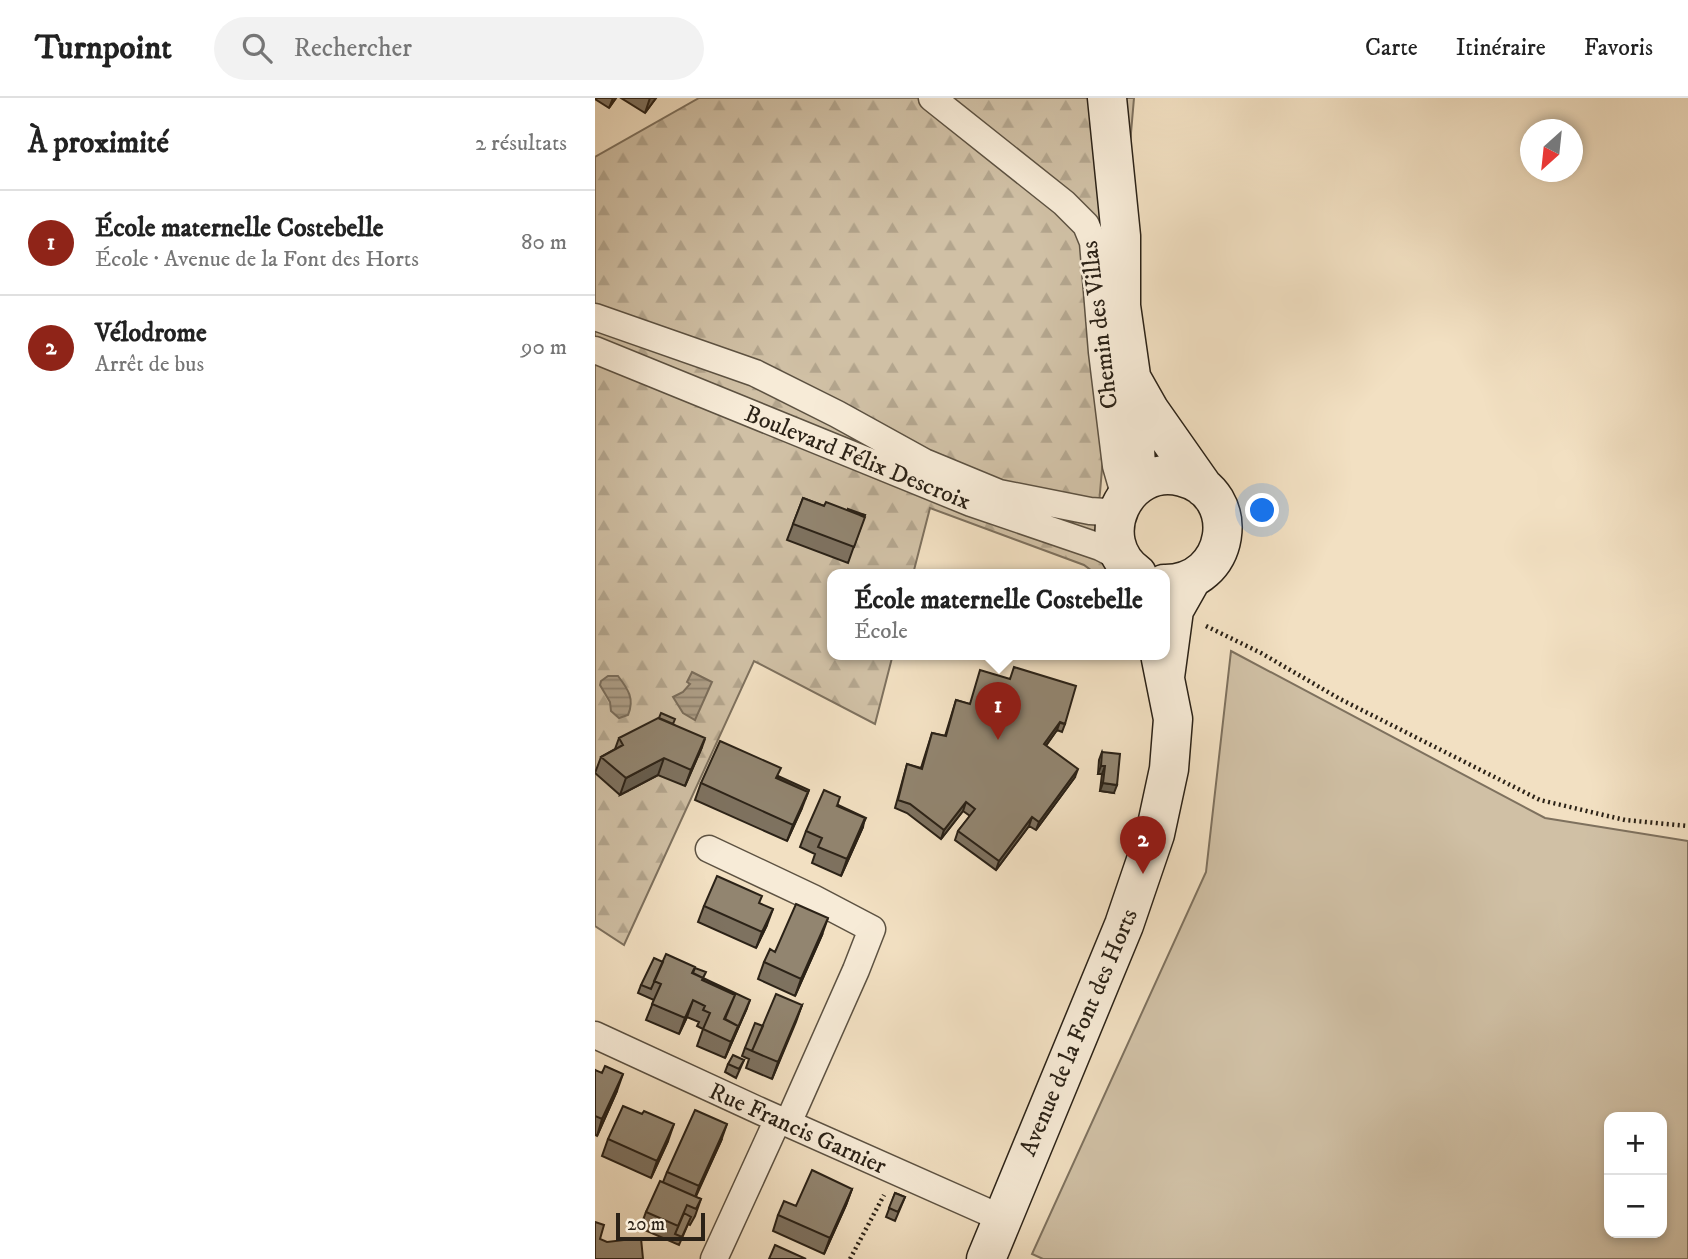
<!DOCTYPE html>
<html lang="fr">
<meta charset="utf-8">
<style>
body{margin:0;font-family:"IM FELL DW Pica",serif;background:#f2f2f2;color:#222}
.controls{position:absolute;right:21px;bottom:21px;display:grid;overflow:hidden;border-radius:14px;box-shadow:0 4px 10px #0003}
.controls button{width:63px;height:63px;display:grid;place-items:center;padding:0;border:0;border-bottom:2px solid #e0e0e0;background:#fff;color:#222;font:35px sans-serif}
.compass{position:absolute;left:925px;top:21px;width:63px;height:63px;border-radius:50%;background:#fff;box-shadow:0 4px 10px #0003;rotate:207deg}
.scale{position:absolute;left:21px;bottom:18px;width:89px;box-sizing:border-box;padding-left:7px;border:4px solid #2b2217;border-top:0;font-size:19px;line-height:24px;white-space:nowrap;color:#2b2217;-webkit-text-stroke:5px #f7ebd7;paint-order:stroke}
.you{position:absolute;left:668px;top:413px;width:24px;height:24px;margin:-18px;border:5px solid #fff;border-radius:50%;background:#1a73e8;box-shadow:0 0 0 10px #1a73e833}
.badge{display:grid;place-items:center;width:46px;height:46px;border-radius:50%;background:#8f2418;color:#fff;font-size:23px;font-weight:700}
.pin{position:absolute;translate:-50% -58px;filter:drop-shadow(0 2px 4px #0008)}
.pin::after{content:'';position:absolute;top:37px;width:24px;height:21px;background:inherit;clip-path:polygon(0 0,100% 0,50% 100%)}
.popup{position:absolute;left:232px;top:471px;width:343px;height:91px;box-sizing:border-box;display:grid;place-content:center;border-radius:14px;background:#fff;filter:drop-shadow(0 2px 5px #0005);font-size:23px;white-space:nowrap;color:#767676}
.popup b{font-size:26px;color:#222}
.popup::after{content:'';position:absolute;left:50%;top:100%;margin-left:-14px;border:14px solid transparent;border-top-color:#fff}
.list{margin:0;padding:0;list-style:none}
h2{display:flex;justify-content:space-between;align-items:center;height:91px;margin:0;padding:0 28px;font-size:30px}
h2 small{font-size:23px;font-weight:400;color:#767676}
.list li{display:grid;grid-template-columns:46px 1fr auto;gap:21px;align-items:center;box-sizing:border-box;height:105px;padding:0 28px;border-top:2px solid #e0e0e0}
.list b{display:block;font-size:26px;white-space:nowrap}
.list p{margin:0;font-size:23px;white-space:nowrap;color:#767676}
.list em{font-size:23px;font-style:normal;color:#767676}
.icon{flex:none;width:38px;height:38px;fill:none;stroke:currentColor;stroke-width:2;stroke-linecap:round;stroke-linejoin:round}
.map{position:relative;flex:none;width:1093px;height:1161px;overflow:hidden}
header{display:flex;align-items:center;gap:42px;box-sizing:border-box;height:98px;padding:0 35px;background:#fff;border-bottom:2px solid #e0e0e0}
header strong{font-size:33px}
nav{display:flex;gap:38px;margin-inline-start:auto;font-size:24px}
.search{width:490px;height:63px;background:#f2f2f2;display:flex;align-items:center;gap:18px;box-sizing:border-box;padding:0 24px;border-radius:38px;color:#767676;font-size:26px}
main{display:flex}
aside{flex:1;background:#fff}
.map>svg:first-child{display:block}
.green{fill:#d0c0a5;stroke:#7e715e;stroke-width:2;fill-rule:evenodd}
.forest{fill:url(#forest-firs);stroke:#7e715e;stroke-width:2}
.water{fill:url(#water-rules);stroke:#7a6d5b;stroke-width:2}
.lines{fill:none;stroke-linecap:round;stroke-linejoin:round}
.minor-casing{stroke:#5d5242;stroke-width:29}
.secondary-casing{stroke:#2b2217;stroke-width:41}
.path{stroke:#2b2217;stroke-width:4.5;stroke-dasharray:2 3.5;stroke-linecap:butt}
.minor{stroke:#f7ebd7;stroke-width:26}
.secondary{stroke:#f7ebd7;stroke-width:38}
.wall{fill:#7e7260;stroke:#2b2217;stroke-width:2}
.shaded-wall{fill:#665d4e;stroke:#2b2217;stroke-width:2}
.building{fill:#928570;stroke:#2b2217;stroke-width:2}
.labels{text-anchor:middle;stroke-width:5;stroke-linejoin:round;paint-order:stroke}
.street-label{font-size:24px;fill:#2b2217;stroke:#f7ebd7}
</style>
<header>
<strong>Turnpoint</strong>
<div class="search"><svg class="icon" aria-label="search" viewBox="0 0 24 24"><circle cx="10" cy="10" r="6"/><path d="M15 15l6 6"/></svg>Rechercher</div>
<nav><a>Carte</a><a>Itinéraire</a><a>Favoris</a></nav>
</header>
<main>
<aside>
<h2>À proximité<small>2 résultats</small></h2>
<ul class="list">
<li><span class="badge">1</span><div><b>École maternelle Costebelle</b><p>École · Avenue de la Font des Horts</p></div><em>80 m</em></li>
<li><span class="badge">2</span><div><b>Vélodrome</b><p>Arrêt de bus</p></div><em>90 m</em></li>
</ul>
</aside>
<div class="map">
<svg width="1093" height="1161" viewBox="0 0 1093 1161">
<defs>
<pattern id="forest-firs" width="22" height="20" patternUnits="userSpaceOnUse" patternTransform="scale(1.75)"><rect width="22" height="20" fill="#d0c0a5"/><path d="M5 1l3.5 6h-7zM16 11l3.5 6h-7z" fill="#b3a58d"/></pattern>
<pattern id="water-rules" width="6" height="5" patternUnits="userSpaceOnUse" patternTransform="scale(1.75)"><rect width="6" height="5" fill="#ae9f88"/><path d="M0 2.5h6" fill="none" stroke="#8e816e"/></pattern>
</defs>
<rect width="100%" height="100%" fill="#f2e0c2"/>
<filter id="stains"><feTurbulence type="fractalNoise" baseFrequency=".00286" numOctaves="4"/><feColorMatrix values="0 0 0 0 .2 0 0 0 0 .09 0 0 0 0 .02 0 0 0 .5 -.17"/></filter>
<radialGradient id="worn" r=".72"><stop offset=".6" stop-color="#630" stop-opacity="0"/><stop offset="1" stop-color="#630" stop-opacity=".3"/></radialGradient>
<path class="green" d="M 636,553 L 950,720 L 1093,743 L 1093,1161 L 448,1161 L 437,1156 L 611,774 ZM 1014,1019 L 1067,1019 L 1067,1135 L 1014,1135 Z"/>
<path class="forest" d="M 104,0 L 539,0 L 504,406 L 512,476 L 501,476 L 489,467 L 335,410 L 318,476 L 237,476 L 237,556 L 298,556 L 280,626 L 159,563 L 29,847 L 0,828 L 0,59 Z"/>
<path class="water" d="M 97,574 L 117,584 L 100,622 L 88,615 L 78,599 L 88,594 L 95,586 L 92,584 Z
M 13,578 L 23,578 C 33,591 40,601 33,617 L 24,620 L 16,613 L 15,604 L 5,587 L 6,583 Z"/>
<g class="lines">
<g class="minor-casing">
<path id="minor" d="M 337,0 L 469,105 L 491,127 L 498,144 L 507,254 L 521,368 L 530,399
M 0,219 L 160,275 L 242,316 L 329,364 L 404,395 L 495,413 L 511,414 L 523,411
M 0,252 L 376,405 L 505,449 L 528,461
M 114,751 L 218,800 L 277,831 L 261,872 L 193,1025
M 0,937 L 165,1013 L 406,1120
M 119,1161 L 183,1021"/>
</g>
<g class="secondary-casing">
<path id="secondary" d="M 512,0 L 526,138 L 526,208 L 536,278 L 542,387
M 538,283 L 555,313 L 609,390
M 542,476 C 494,442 530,364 587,379 C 650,395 636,487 569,486
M 570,579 L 579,512 L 596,482
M 391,1161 L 529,827 L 560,736 L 574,671 L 578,621 L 565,556"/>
</g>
<path class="path" d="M 611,528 L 666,555 L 745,601 L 945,702 L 1030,722 L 1093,728
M 255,1161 L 289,1097"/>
<use href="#minor" class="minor"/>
<use href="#secondary" class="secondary"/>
</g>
<path class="wall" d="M 0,0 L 21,0 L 14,10 L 0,1 Z
M 26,0 L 61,0 L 50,15 Z
M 208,400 L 229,408 L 270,417 L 253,465 L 192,442 Z
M 361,602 L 374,606 L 470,626 L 467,634 L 462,632 L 451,648 L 480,679 L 441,732 L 434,728 L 401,772 L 360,742 L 363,733 L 375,718 L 368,713 L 346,741 L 312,715 L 300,710 L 312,666 L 326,670 L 337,635 L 350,638 Z
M 78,626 L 107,649 L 90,688 L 63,677 L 25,697 L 0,675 L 6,659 L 20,651 L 24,640 Z
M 507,654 L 519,695 L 505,693 L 507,676 L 503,676 L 504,662 Z
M 183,678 L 207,710 L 192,743 L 100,702 L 106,685 Z
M 243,707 L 268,729 L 246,778 L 217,765 L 220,756 L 205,749 L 211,733 Z
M 164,805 L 172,827 L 161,850 L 103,824 L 109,808 Z
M 227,837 L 200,898 L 163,881 L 169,864 L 180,854 Z
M 98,875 L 108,881 L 152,910 L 130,960 L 102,948 L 108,931 L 102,928 L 104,924 L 92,919 L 84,936 L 51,922 L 59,902 L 43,895 L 46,887 Z
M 207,907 L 177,981 L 151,970 L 154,961 L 147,958 L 150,950 L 168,928 Z
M 149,962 L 141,980 L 130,974 L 133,966 Z
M 0,972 L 22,993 L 2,1038 L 0,1037 Z
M 47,1016 L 73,1043 L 56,1080 L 7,1058 L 13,1041 Z
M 126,1043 L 100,1099 L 106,1101 L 100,1118 L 95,1127 L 93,1126 L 84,1147 L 45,1130 L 51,1114 L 68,1084 L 72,1074 Z
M 257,1091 L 251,1107 L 229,1156 L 178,1133 L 183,1117 L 201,1108 Z
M 300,1095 L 310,1099 L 300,1123 L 291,1119 Z"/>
<path class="shaded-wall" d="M 18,0 L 21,0 L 14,10 Z
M 55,0 L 61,0 L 50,15 Z
M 465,624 L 462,632 L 446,654 L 449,646 Z
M 110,641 L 107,649 L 90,688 L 96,672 Z
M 69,660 L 63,677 L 25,697 L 31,680 Z
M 506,668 L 510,668 L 507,676 L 503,676 Z
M 483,671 L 480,679 L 441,732 L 444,724 Z
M 508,685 L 522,687 L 519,695 L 505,693 Z
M 214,692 L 207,710 L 192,743 L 198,727 Z
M 371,704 L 368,713 L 346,741 L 349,732 Z
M 437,719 L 434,728 L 401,772 L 404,763 Z
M 270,720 L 268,729 L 246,778 L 252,761 Z
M 178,811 L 172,827 L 161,850 L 167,834 Z
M 233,820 L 227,837 L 200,898 L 206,881 Z
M 98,902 L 92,919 L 84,936 L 90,920 Z
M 155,902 L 152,910 L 130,960 L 136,944 Z
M 207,907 L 201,924 L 177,981 L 183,964 Z
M 28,976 L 22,993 L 2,1038 L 7,1021 Z
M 79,1026 L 73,1043 L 56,1080 L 62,1063 Z
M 132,1026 L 126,1043 L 98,1105 L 104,1088 Z
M 257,1091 L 251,1107 L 229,1156 L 235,1140 Z"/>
<path class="building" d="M 208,400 L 229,408 L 231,404 L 270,419 L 259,449 L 198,426 Z
M 253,411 L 270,417 L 269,419 L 253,412 Z
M 419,569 L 481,588 L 470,626 L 465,624 L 449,646 L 483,671 L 444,724 L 437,719 L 404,763 L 363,733 L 380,711 L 371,704 L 349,732 L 315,706 L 303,702 L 312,666 L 327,671 L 337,635 L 351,638 L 361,602 L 375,606 L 385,572 L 415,581 Z
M 66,615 L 80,621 L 78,626 L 64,620 Z
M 63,620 L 110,640 L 96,672 L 69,660 L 31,680 L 6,659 L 28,647 L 24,640 Z
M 125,643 L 186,670 L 181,680 L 213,694 L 198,727 L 106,685 Z
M 507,654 L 525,656 L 522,687 L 508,685 L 510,668 L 506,668 Z
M 183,678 L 214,692 L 210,702 L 213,694 L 182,680 Z
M 229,692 L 245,699 L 242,708 L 270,720 L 252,761 L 223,749 L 227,740 L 211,733 Z
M 243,707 L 271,720 L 267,728 L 270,720 L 242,708 Z
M 122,778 L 167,798 L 164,805 L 178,811 L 167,834 L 109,808 Z
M 201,806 L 233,820 L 206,881 L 169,864 L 175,851 L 180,854 Z
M 71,856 L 100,869 L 97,875 L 108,880 L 107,882 L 140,897 L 129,921 L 143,928 L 136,944 L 108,931 L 115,915 L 108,912 L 110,908 L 98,902 L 90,920 L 57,906 L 66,886 L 59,883 Z
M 59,860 L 68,864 L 56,891 L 46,887 Z
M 100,870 L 111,874 L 108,880 L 155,902 L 140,936 L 143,928 L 130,921 L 140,897 L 107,882 L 108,880 L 98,875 Z
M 181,896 L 207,907 L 183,964 L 157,953 Z
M 160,925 L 168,928 L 157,953 L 150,950 Z
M 138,957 L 149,962 L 144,971 L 133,966 Z
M 10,968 L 28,976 L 7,1021 L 0,1018 L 0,972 L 7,975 Z
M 28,1008 L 47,1016 L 49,1013 L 79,1026 L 62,1063 L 13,1041 Z
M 100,1012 L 132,1026 L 104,1088 L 72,1074 Z
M 217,1072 L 257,1091 L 235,1140 L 183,1117 L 189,1103 L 201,1108 Z
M 65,1083 L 106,1101 L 101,1111 L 92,1107 L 83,1128 L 51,1114 Z
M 300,1095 L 310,1099 L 303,1114 L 294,1110 Z
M 89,1115 L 96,1119 L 87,1139 L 80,1136 Z
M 0,1124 L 9,1127 L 5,1141 L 12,1144 L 46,1140 L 48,1161 L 0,1161 Z
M 180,1147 L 211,1161 L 174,1161 Z"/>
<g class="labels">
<g class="street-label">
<text transform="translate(504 227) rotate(-97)" y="8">Chemin des Villas</text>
<text transform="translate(263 359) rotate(22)" y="8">Boulevard Félix Descroix</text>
<text transform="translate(483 934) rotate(-67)" y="8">Avenue de la Font des Horts</text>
<text transform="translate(203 1030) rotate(24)" y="8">Rue Francis Garnier</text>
</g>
</g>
<rect width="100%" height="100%" filter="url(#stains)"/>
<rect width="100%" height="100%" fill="url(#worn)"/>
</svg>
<div class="controls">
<button>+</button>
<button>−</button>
</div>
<svg class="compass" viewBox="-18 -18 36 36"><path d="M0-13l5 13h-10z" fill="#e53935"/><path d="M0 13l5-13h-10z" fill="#767676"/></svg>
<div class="scale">20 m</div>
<div class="you"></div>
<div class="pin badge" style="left:403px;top:642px">1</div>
<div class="popup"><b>École maternelle Costebelle</b>École</div>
<div class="pin badge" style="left:548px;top:776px">2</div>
</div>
</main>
